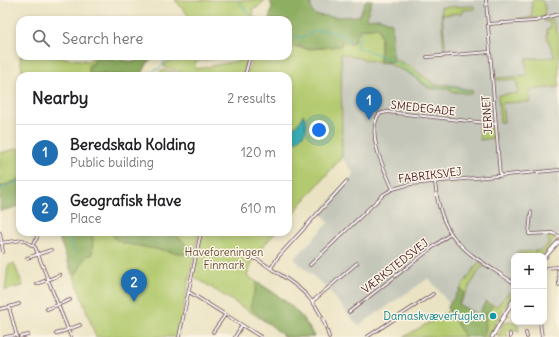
<!DOCTYPE html>
<meta charset="utf-8">
<style>
body{margin:0;font-family:Delius,sans-serif;background:#f2f2f2;color:#202124}
.controls{position:absolute;right:12px;bottom:12px;display:grid;overflow:hidden;border-radius:8px;box-shadow:0 2px 6px #0003}
.controls button{width:36px;height:36px;display:grid;place-items:center;padding:0;border:0;border-bottom:1px solid #e0e0e0;background:#fff;color:#202124;font:20px sans-serif}
.you{position:absolute;left:319px;top:130px;width:14px;height:14px;margin:-10px;border:3px solid #fff;border-radius:50%;background:#1a73e8;box-shadow:0 0 0 6px #1a73e833}
.badge{display:grid;place-items:center;width:26px;height:26px;border-radius:50%;background:#1f6fb2;color:#fff;font-size:13px;font-weight:700}
.pin{position:absolute;translate:-50% -33px;filter:drop-shadow(0 1px 2px #0008)}
.pin::after{content:'';position:absolute;top:21px;width:14px;height:12px;background:inherit;clip-path:polygon(0 0,100% 0,50% 100%)}
.list{margin:0;padding:0;list-style:none}
h2{display:flex;justify-content:space-between;align-items:center;height:52px;margin:0;padding:0 16px;font-size:17px}
h2 small{font-size:13px;font-weight:400;color:#757577}
.list li{display:grid;grid-template-columns:26px 1fr auto;gap:12px;align-items:center;box-sizing:border-box;height:56px;padding:0 16px;border-top:1px solid #e0e0e0}
.list b{display:block;font-size:15px;white-space:nowrap}
.list p{margin:0;font-size:13px;white-space:nowrap;color:#757577}
.list em{font-size:13px;font-style:normal;color:#757577}
.icon{flex:none;width:22px;height:22px;fill:none;stroke:currentColor;stroke-width:2;stroke-linecap:round;stroke-linejoin:round}
.map{position:relative;flex:none;width:559px;height:337px;overflow:hidden}
.search{position:absolute;background:#fff;box-shadow:0 2px 6px #0003;left:16px;top:16px;width:276px;height:44px;display:flex;align-items:center;gap:10px;box-sizing:border-box;padding:0 14px;border-radius:12px;color:#757577;font-size:15px}
.panel{position:absolute;background:#fff;box-shadow:0 2px 6px #0003;left:16px;top:72px;width:276px;height:164px;border-radius:12px}
.map>svg:first-child{display:block}
.industrial{fill:#c3c6b9}
.green{fill:#b3ca6f;stroke:#7e744d}
.forest{fill:#8eae62;stroke:#6c6646}
.water{fill:#38abb1;stroke:#41656e}
.lines{fill:none;stroke-linecap:round;stroke-linejoin:round}
.stream{stroke:#38abb1;stroke-width:1}
.street-casing{stroke:#623c42;stroke-width:3.5}
.secondary-casing{stroke:#623c42;stroke-width:4.5}
.street{stroke:#fff;stroke-width:2}
.secondary{stroke:#fff;stroke-width:3}
.culture-dot{fill:#0f9aa8;stroke:#fcf5e5;stroke-width:1.5}
.labels{text-anchor:middle;stroke-width:3;stroke-linejoin:round;paint-order:stroke}
.street-label{font-size:11px;fill:#4a1f2b;stroke:#fcf5e5}
.park-label{font-size:11px;fill:#6a523f;stroke:#fcf5e5}
.culture-label{font-size:11px;fill:#0d838f;stroke:#fcf5e5;text-anchor:end}
</style>
<div class="map">
<svg width="559" height="337" viewBox="0 0 559 337">
<rect width="100%" height="100%" fill="#fcf5e5"/>
<filter id="ink" filterUnits="userSpaceOnUse"><feTurbulence type="fractalNoise" baseFrequency=".025" numOctaves="2"/><feDisplacementMap in="SourceGraphic" scale="8" xChannelSelector="R" yChannelSelector="G"/><feConvolveMatrix kernelMatrix="1 2 1 2 8 2 1 2 1" color-interpolation-filters="sRGB"/></filter>
<filter id="wash" filterUnits="userSpaceOnUse"><feTurbulence type="fractalNoise" baseFrequency=".012" numOctaves="4" result="noise"/><feDisplacementMap in="SourceGraphic" scale="16" xChannelSelector="R" yChannelSelector="G"/><feGaussianBlur stdDeviation="0.9" result="paint"/><feColorMatrix in="noise" values="0 0 0 0 0 0 0 0 0 0 0 0 0 0 0 0 0 1.4 0 .05"/><feComposite in="paint" operator="in"/></filter>
<g filter="url(#wash)">
<rect width="100%" height="100%" fill="#eae3c3"/>
<path class="industrial" d="M 310,0 L 366,0 L 359,16 L 339,17 L 315,15 L 312,12 Z
M 372,0 L 559,0 L 559,236 L 540,256 L 514,256 L 514,292 L 503,309 L 487,300 L 477,316 L 449,304 L 429,278 L 358,326 L 328,289 L 294,259 L 329,222 L 320,212 L 354,174 L 342,157 L 341,55 L 380,63 L 380,18 L 366,19 Z"/>
<path class="green" d="M 175,0 L 265,0 L 257,8 L 252,9 L 254,12 L 252,15 L 259,20 L 192,20 Z
M 532,0 L 542,0 L 545,7 L 544,17 L 516,20 L 516,19 L 532,17 Z
M 474,6 L 475,9 L 462,10 L 462,13 L 442,15 L 446,53 L 444,54 L 441,7 Z
M 552,19 L 559,36 L 559,87 L 529,90 L 530,102 L 502,103 L 504,122 L 500,122 L 498,95 L 518,93 L 517,80 L 495,80 L 495,78 L 527,76 L 526,59 L 555,57 L 546,34 L 548,34 L 546,30 L 551,28 L 549,22 L 544,21 Z
M 378,27 L 381,37 L 380,63 L 341,54 L 342,157 L 288,219 L 288,76 L 246,76 L 253,56 L 288,56 L 288,47 C 295,46 301,48 307,49 C 318,49 330,47 341,46 L 341,42 L 354,42 L 360,29 Z
M 20,56 L 49,56 L 89,61 L 93,56 L 96,56 L 94,63 L 89,66 L 99,75 L 106,76 L 23,76 Z
M 178,56 L 226,56 L 195,62 L 196,69 L 247,59 L 242,76 L 154,76 L 164,70 L 180,74 L 182,72 L 164,67 L 164,64 Z
M 393,58 L 411,67 L 435,85 L 449,85 L 473,91 L 471,94 L 450,91 L 450,89 L 430,89 L 410,74 L 385,62 L 393,61 Z
M 479,125 L 490,127 L 495,133 L 495,139 L 492,138 L 480,140 Z
M 20,148 L 20,179 L 0,187 L 0,153 Z
M 58,232 L 199,232 L 177,337 L 96,337 Z
M 202,232 L 276,232 L 253,257 L 247,276 C 274,293 301,307 314,337 L 284,337 L 274,327 L 193,276 Z
M 548,236 L 556,237 L 542,256 L 516,254 L 516,252 L 540,251 L 549,243 Z
M 479,262 L 485,267 L 481,267 L 460,303 L 458,303 L 464,292 L 460,289 Z
M 14,263 L 23,286 L 5,290 L 8,266 Z
M 510,291 L 513,292 L 488,337 L 484,337 C 489,321 480,322 493,305 L 497,306 Z
M 449,311 L 465,337 L 404,337 Z
M 505,321 L 517,322 L 519,331 L 516,331 L 515,329 L 506,330 L 508,337 L 497,337 Z"/>
<path class="forest" d="M 270,0 L 310,0 L 312,12 L 315,15 L 339,17 L 359,16 L 366,0 L 372,0 L 366,19 L 380,18 L 392,23 L 393,61 L 380,63 L 381,37 L 378,27 L 360,29 L 354,42 L 350,44 L 341,42 L 341,46 L 306,49 L 300,46 L 288,47 L 288,20 L 269,20 L 272,7 Z
M 96,56 L 135,62 L 138,56 L 155,56 L 148,62 L 141,76 L 92,74 L 89,73 L 88,66 L 93,64 Z
M 20,179 L 20,206 L 0,211 L 0,187 Z
M 55,232 L 89,232 L 90,236 L 93,237 L 92,255 L 86,256 L 77,273 L 73,276 L 58,235 Z
M 112,232 L 173,232 L 189,247 L 195,248 L 194,256 L 122,243 L 114,238 Z
M 257,282 C 281,297 302,311 314,337 L 285,337 L 250,308 Z
M 460,289 L 464,292 L 458,304 L 478,315 L 486,301 L 493,305 C 480,322 489,321 484,337 L 465,337 L 447,308 Z"/>
<path class="water" d="M 303,114 C 311,128 303,141 288,144 L 288,127 L 294,127 L 301,120 Z"/>
<g class="lines">
<path class="stream" d="M 239,0 C 241,7 250,13 254,20
M 363,30 L 356,47 L 380,55 L 400,65 L 427,85 L 436,88 L 451,87 L 470,92
M 288,38 C 294,35 298,38 304,37 C 307,36 309,33 312,32 C 324,28 343,33 351,42
M 149,76 L 156,69 L 160,69 L 164,61 L 177,56
M 0,189 L 20,180
M 67,232 L 75,253"/>
</g>
</g>
<g filter="url(#ink)">
<g class="lines">
<g class="street-casing">
<path id="street" d="M 486,0 L 500,176
M 488,24 L 535,21 L 559,14
M 427,57 L 490,52
M 245,76 L 250,56
M 435,182 C 441,243 467,252 514,283
M 393,189 C 384,169 366,135 379,114 L 387,112 L 496,124
M 531,212 L 529,234 L 552,233 L 559,236
M 0,233 L 3,252
M 0,243 L 23,240 L 35,247 L 71,337
M 33,244 L 37,238 L 36,232
M 249,256 C 258,259 266,265 273,270 C 302,288 320,302 329,337
M 27,258 L 51,250
M 310,265 L 384,194 L 393,189 L 411,184 L 559,170
M 558,267 L 559,285
M 271,268 L 278,257 L 347,181
M 545,268 L 558,267
M 37,284 L 60,275
M 189,292 L 261,337
M 313,301 L 357,263
M 0,309 L 9,307
M 47,309 L 70,300
M 349,312 L 450,234
M 540,322 L 542,337
M 213,332 L 225,315
M 526,333 L 527,337
M 56,334 L 80,325
M 510,334 L 510,337
M 5,337 L 17,335
M 17,337 L 9,307 L 19,304
M 20,337 L 28,335
M 179,337 L 201,232
M 235,337 L 242,325
M 367,337 L 433,294"/>
</g>
<g class="secondary-casing">
<path id="secondary" d="M 544,258 L 559,241
M 492,337 L 514,299"/>
</g>
<use href="#street" class="street"/>
<use href="#secondary" class="secondary"/>
</g>
</g>
<circle class="culture-dot" cx="493" cy="316" r="4"/>
<g class="labels">
<g class="street-label">
<text transform="translate(423 108) rotate(6)" y="4">SMEDEGADE</text>
<text transform="translate(487 115) rotate(-94)" y="4">JERNET</text>
<text transform="translate(430 175) rotate(-7)" y="4">FABRIKSVEJ</text>
<text transform="translate(395 266) rotate(-38)" y="4">VÆRKSTEDSVEJ</text>
</g>
<g class="park-label">
<text x="224" y="256">Haveforeningen<tspan x="224" dy="13">Finmark</tspan></text>
</g>
<g class="culture-label">
<text x="485" y="320">Damaskvæverfuglen</text>
</g>
</g>
</svg>
<div class="controls">
<button>+</button>
<button>−</button>
</div>
<div class="you"></div>
<div class="pin badge" style="left:369px;top:120px">1</div>
<div class="pin badge" style="left:134px;top:302px">2</div>
<div class="search"><svg class="icon" aria-label="search" viewBox="0 0 24 24"><circle cx="10" cy="10" r="6"/><path d="M15 15l6 6"/></svg>Search here</div>
<section class="panel">
<h2>Nearby<small>2 results</small></h2>
<ul class="list">
<li><span class="badge">1</span><div><b>Beredskab Kolding</b><p>Public building</p></div><em>120 m</em></li>
<li><span class="badge">2</span><div><b>Geografisk Have</b><p>Place</p></div><em>610 m</em></li>
</ul>
</section>
</div>
